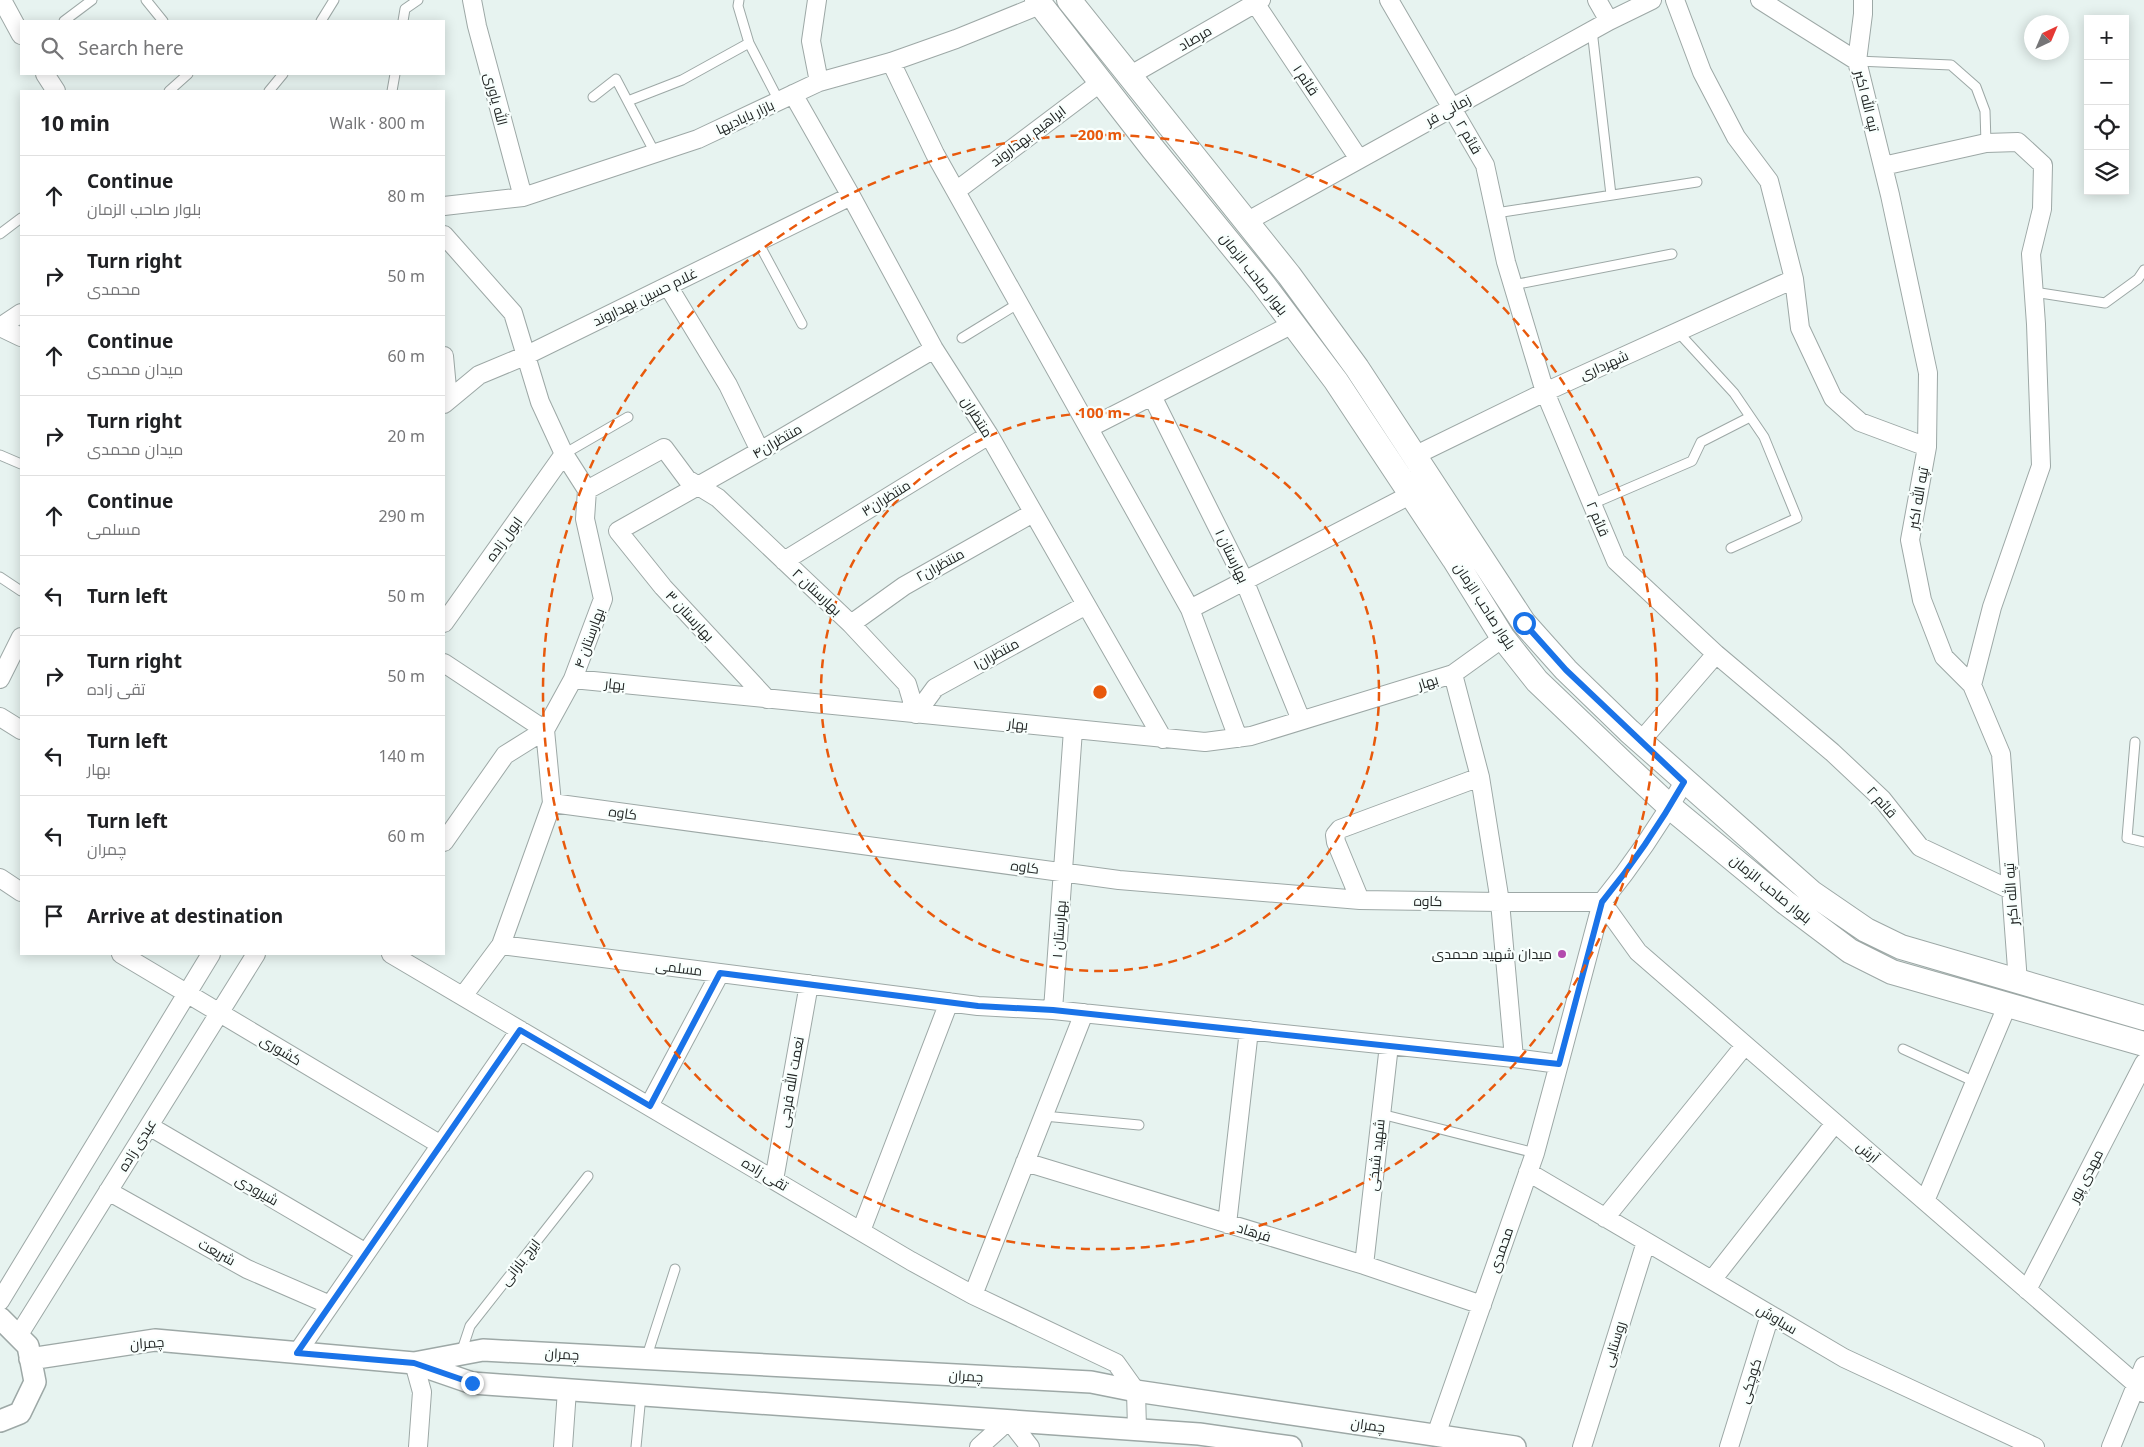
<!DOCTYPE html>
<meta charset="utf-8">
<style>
body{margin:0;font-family:"Noto Sans",Cairo,sans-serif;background:#f2f2f2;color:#202124}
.controls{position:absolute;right:15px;top:15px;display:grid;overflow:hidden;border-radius:0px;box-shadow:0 2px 12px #0003}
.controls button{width:45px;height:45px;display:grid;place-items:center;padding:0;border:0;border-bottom:1px solid #e0e0e0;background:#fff;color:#202124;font:25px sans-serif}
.compass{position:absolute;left:2024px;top:15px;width:45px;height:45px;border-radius:50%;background:#fff;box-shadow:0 2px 12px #0003;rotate:44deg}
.stop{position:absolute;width:15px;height:15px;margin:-11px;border:4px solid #1a73e8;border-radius:50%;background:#fff}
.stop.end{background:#1a73e8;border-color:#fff;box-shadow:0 1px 5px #0008}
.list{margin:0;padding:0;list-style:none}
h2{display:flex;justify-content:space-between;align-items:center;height:65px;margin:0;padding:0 20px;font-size:21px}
h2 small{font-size:16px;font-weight:400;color:#757577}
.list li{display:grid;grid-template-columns:32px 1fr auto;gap:15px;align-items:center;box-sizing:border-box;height:80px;padding:0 20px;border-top:1px solid #e0e0e0}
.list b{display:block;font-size:19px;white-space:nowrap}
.list p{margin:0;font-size:16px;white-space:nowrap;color:#757577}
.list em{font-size:16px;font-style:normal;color:#757577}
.icon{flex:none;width:28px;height:28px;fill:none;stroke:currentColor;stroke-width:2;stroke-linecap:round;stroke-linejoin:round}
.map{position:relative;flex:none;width:2144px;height:1447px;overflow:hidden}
.search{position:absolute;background:#fff;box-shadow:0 2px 12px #0003;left:20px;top:20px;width:425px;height:55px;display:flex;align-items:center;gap:12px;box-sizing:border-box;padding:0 18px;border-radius:0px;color:#757577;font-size:19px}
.panel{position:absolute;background:#fff;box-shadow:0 2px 12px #0003;left:20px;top:90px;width:425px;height:865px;border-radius:0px}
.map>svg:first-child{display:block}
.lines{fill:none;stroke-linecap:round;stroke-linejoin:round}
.service-casing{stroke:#9da8a6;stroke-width:11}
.minor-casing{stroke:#9da8a6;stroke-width:20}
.tertiary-casing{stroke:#9da8a6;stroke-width:24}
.secondary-casing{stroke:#9da8a6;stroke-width:26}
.service{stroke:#fff;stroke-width:9}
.minor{stroke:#fff;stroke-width:18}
.tertiary{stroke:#fff;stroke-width:21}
.secondary{stroke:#fff;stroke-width:24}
.route{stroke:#1a73e8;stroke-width:6}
.ring{fill:none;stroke:#e8590c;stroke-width:2.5;stroke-dasharray:9 6}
.poi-dot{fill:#b34bae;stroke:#f8fffd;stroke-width:2}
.labels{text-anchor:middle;stroke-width:4.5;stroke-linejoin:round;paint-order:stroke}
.street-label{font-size:14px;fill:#222625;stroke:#f8fffd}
.poi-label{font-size:14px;fill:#222625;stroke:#f8fffd;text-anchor:end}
.centre{fill:#e8590c;stroke:#f8fffd;stroke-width:2.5}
.ring-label{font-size:15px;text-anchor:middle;font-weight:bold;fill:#e8590c;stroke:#f8fffd;stroke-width:4.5;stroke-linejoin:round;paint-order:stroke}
</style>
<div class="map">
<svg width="2144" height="1447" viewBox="0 0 2144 1447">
<rect width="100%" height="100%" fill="#e7f3f0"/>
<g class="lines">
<g class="service-casing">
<path id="service" d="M 146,0 L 163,21
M 739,0 L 738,6 L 749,43
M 64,21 L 92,0
M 321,21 L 334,0
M 403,21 L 405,9 L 418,0
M 1592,30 L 1611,195
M 1857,61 L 1951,65 L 1976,87 L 1985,111 L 1986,143
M 169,91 L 188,74
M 269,91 L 283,74
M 392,91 L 395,74
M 593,97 L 616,79 L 655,153
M 628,101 L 682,80 L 749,43 L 779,101
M 1496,213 L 1697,182
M 0,234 L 21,218
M 758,242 L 802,324
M 1513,285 L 1672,254
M 2034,292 L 2105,303 L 2138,279 L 2144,270
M 1678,332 L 1734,393 L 1764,437 L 1797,518 L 1731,548
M 962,338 L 1019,303
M 564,454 L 628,417
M 0,455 L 21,464
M 1592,504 L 1692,461 L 1701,442 L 1750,417
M 0,577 L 21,591
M 2135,742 L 2127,838 L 2144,842
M 1903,1049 L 1975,1082
M 1381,1114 L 1535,1153
M 1044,1116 L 1139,1125
M 461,1353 L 470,1326 L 588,1176
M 646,1359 L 675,1269
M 636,1447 L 641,1395"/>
</g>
<g class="minor-casing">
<path id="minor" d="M 2,0 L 21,35
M 472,0 L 477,26 L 523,197
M 817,0 L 811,41 L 819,82
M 1253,0 L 1359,159
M 1389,0 L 1485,165 L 1506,262 L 1545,392 L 1616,561 L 1716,654 L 1832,752 L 1882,799 L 1920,847 L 2011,890
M 1597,0 L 1609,21
M 1675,0 L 1702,72 L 1736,137 L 1769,181 L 1794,279 L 1800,328 L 1833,398 L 1860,422 L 1927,447
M 1760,0 L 1857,61
M 1863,0 L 1863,14 L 1857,61 L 1890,195 L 1928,373 L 1927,447 L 1910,540 L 1922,600 L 1944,657 L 1972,685 L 2001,754 L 2018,982
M 891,62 L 935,154 L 1190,609 L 1238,738
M 45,74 L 56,91
M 1129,76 L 1261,0
M 793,94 L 851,196 L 934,349 L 989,435 L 1163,739
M 1883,166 L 1986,143 L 2018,142 L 2043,165 L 2042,209 L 2031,254 L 2036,324 L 2041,466 L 1992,607 L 1972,685
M 956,191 L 1101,82
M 444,206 L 523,197 L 698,139 L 819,82 L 891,62 L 956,39 L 1040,5
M 1246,222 L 1609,21 L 1652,0
M 444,235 L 513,313 L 540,402 L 564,454 L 587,490 L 585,519 L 603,599 L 573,679 L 545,730 L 552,803 L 501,945 L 463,996
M 668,286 L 728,385 L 760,451
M 0,327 L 21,313
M 0,327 L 21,337
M 444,356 L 448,399
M 1152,396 L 1244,580 L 1301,720
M 444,404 L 479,375 L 527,355 L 851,196
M 1089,428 L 1293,324
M 1416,455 L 1545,392 L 1794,279
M 587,490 L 664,448 L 687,479 L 718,498 L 851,624 L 907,684 L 916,714
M 784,561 L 989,435
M 1190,609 L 1412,494
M 444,623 L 564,454
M 851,624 L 904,586 L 1033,513
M 444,663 L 545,730
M 0,679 L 21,637
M 573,679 L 1205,742 L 1251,736 L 1453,674
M 767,699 L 663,587 L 618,531 L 760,451 L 934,349
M 916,714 L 935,688 L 1086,605
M 0,717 L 21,730
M 1640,742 L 1716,654
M 1684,782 C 1660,824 1633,864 1602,902 L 1638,952 L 2137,1385 L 2144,1393
M 552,803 L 1119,880 L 1360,900 L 1500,902 L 1602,902 L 1559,1064 L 1514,1058 L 1500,902 L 1480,777 L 1453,674 L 1503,638
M 444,842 L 505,755 L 545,730
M 0,878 L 21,892
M 1360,900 L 1336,842 L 1335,835 L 1340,829 L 1480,777
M 501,945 L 978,1006 L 1053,1010 L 1514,1058
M 121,954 L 441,1145
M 391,954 L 911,1261 L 973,1295 L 1116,1363 L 1136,1391 L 1137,1429
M 1053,1010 L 1073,730
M 649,1106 L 720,973
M 149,1126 L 366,1253
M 1025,1162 L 1364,1265 L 1482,1305
M 1528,1172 L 1844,1358 L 2035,1447
M 774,1180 L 809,984
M 108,1191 L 247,1269 L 330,1305
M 1925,1201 L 2007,1006
M 1605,1218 L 1745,1045
M 1227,1224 L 1249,1030
M 861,1231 L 949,1002
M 1364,1265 L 1389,1045
M 1712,1280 L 1835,1123
M 2027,1290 L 2144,1063
M 973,1295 L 1084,1013
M 0,1301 L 211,954
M 18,1336 L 256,954
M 297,1353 L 520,1030
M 414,1363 L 422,1392 L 418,1447
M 1436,1435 L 1535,1153 L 1559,1064
M 563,1447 L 567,1390
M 979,1447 L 1009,1420 L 1030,1447
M 1582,1447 L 1646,1242
M 1729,1447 L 1770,1315
M 2111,1447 L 2144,1366"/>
</g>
<g class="tertiary-casing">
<path id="tertiary" d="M 0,1318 L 28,1346 L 35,1382 L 20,1413 L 0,1421
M 30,1359 L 155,1340 L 414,1363
M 1291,1447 L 1199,1434 L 472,1383 L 414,1363 L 483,1350 L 1091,1382 L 1136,1391 L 1515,1447"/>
</g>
<g class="secondary-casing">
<path id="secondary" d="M 1037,0 L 1153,149 L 1263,284 L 1336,381 L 1454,559 L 1503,638 L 1537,681 L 1624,764 L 1670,807 L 1785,902 L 1850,951 L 1892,972 L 2144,1044
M 1069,0 L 1289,275 L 1357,368 L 1524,623 L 1566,670 L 1629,731 L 1812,893 L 1866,930 L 1901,947 L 2144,1018"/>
</g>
<use href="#service" class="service"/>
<use href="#minor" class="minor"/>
<use href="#tertiary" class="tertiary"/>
<use href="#secondary" class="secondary"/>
</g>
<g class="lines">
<path class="route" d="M 472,1383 L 414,1363 L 297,1353 L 520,1030 L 650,1106 L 720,973 L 978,1006 L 1053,1010 L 1559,1064 L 1602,902 C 1633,864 1660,824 1684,782 L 1566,670 L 1524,623"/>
</g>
<g class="ring">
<circle cx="1100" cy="692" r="279"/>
<circle cx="1100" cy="692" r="557"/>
</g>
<circle class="poi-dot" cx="1562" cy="954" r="5"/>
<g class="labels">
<g class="street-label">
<text transform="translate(1195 38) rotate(-30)" y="5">مرصاد</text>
<text transform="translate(1306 80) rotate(56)" y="5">قائم ۱</text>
<text transform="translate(496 99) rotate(75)" y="5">الله یاوری</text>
<text transform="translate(1867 101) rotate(76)" y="5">تپه الله اکبر</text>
<text transform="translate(1448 110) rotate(-29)" y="5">زمانی فر</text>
<text transform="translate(745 117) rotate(-25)" y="5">بازار بابادیها</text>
<text transform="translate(1028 136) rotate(-37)" y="5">ابراهیم بهداروند</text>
<text transform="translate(1469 137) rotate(60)" y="5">قائم ۲</text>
<text transform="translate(1254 274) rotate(52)" y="5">بلوار صاحب الزمان</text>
<text transform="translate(645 297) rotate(-26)" y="5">غلام حسین بهداروند</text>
<text transform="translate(1604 365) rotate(-24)" y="5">شهرداری</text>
<text transform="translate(977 417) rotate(58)" y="5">منتظران</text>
<text transform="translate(777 441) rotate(-30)" y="5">منتظران۴</text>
<text transform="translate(886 498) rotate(-32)" y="5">منتظران۳</text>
<text transform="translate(1918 498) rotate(-80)" y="5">تپه الله اکبر</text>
<text transform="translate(1598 519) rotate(67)" y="5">قائم ۲</text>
<text transform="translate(504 539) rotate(-54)" y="5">ابول زاده</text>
<text transform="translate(1232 556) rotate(64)" y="5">بهارستان ۱</text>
<text transform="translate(940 565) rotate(-29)" y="5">منتظران۲</text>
<text transform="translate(817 592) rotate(43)" y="5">بهارستان ۲</text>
<text transform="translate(1485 606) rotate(57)" y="5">بلوار صاحب الزمان</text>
<text transform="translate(690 616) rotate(47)" y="5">بهارستان ۳</text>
<text transform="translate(589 638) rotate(-70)" y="5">بهارستان ۴</text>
<text transform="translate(996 654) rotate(-29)" y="5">منتظران۱</text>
<text transform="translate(1428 682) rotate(-17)" y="5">بهار</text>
<text transform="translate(615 684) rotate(6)" y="5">بهار</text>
<text transform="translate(1018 724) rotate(6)" y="5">بهار</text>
<text transform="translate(1882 802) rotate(48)" y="5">قائم ۲</text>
<text transform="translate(623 813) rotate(8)" y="5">کاوه</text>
<text transform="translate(1025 867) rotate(8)" y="5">کاوه</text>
<text transform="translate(1771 889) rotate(39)" y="5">بلوار صاحب الزمان</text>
<text transform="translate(2011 894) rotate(-94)" y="5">تپه الله اکبر</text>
<text transform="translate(1428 901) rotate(1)" y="5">کاوه</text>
<text transform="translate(1059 929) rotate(-86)" y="5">بهارستان ۱</text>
<text transform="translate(679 968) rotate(7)" y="5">مسلمی</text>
<text transform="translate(281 1050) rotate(31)" y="5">کشوری</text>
<text transform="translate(791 1082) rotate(-80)" y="5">نعمت الله فرجی</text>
<text transform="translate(137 1145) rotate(-58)" y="5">عیدی زاده</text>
<text transform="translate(1868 1152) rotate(41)" y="5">آرش</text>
<text transform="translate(1376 1155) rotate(-84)" y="5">شهید شیخی</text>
<text transform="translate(765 1174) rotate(31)" y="5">تقی زاده</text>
<text transform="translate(2086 1176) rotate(-63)" y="5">مهدی پور</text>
<text transform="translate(257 1190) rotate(30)" y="5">شیرودی</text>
<text transform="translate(1254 1232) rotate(17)" y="5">فرهاد</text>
<text transform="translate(1501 1250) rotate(-71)" y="5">محمدی</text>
<text transform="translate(217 1252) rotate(29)" y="5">شریعت</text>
<text transform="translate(520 1262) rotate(-52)" y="5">ایرج بارانی</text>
<text transform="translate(1777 1319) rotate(31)" y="5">سیاوش</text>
<text transform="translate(147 1343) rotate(-4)" y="5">چمران</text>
<text transform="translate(1614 1344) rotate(-73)" y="5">روستایی</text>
<text transform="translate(562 1354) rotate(3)" y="5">چمران</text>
<text transform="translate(966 1376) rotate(3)" y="5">چمران</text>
<text transform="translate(1750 1381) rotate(-73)" y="5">کوچکی</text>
<text transform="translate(1368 1425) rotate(8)" y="5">چمران</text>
</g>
<g class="poi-label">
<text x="1552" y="959">میدان شهید محمدی</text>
</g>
</g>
<circle cx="1100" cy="692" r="8" class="centre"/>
<g class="ring-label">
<text x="1100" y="140">200 m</text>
<text x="1100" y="418">100 m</text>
</g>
</svg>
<div class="controls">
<button>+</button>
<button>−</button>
<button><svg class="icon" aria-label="locate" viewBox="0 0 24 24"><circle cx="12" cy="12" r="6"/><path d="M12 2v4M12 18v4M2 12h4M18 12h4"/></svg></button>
<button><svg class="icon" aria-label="layers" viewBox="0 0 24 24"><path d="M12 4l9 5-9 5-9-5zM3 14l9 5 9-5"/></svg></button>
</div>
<svg class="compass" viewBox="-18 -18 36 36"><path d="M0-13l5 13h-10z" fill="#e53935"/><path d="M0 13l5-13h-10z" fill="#757577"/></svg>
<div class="stop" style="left:1524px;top:623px"></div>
<div class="stop end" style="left:472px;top:1383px"></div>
<div class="search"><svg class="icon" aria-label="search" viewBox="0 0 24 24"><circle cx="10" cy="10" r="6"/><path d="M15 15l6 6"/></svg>Search here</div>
<section class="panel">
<h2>10 min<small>Walk · 800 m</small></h2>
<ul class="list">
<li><svg class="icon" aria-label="ahead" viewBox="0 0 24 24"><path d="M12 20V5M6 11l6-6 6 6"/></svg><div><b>Continue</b><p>بلوار صاحب الزمان</p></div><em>80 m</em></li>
<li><svg class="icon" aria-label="right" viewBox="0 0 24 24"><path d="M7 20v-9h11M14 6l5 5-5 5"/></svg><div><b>Turn right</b><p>محمدی</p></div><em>50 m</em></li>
<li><svg class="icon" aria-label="ahead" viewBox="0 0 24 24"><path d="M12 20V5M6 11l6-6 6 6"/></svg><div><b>Continue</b><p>میدان محمدی</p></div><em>60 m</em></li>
<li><svg class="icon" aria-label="right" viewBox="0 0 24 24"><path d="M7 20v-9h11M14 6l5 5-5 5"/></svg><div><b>Turn right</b><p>میدان محمدی</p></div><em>20 m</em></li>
<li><svg class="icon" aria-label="ahead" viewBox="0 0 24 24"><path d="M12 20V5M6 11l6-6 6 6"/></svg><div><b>Continue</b><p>مسلمی</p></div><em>290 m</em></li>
<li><svg class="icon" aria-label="left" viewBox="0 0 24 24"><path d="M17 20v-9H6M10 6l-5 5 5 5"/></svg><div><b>Turn left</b></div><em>50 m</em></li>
<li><svg class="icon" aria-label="right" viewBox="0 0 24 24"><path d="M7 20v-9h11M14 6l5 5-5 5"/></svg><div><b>Turn right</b><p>تقی زاده</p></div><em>50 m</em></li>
<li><svg class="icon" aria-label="left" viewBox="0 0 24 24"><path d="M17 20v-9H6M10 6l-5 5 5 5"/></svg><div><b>Turn left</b><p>بهار</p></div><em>140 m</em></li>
<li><svg class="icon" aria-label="left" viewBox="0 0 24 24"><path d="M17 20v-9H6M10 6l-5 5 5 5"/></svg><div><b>Turn left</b><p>چمران</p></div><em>60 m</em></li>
<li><svg class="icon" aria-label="arrive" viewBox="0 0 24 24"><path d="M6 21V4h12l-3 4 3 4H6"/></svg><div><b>Arrive at destination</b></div></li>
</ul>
</section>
</div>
